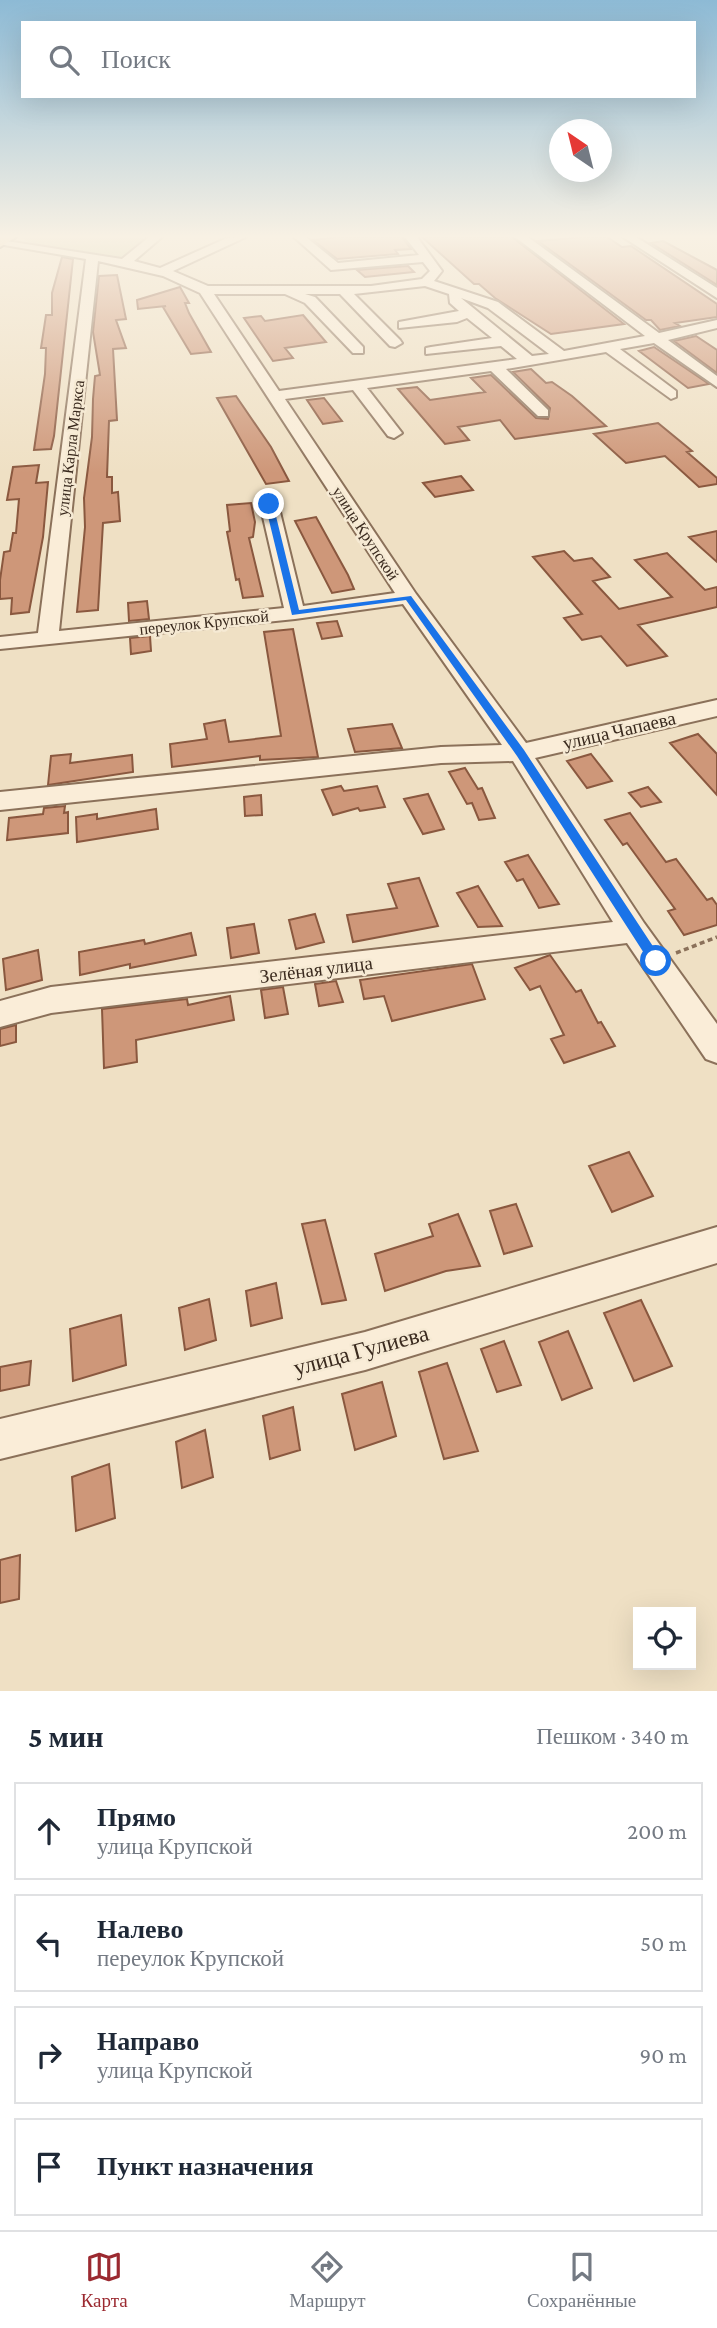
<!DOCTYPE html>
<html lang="ru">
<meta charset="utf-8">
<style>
body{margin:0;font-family:"Crimson Pro",serif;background:#f2f2f3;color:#1f2937}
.controls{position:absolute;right:21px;bottom:21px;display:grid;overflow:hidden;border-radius:0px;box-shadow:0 7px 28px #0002}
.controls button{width:63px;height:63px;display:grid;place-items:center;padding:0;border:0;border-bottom:2px solid #e0e1e3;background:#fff;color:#1f2937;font:35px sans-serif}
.compass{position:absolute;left:549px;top:119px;width:63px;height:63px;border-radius:50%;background:#fff;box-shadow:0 7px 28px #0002;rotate:325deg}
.stop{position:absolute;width:21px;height:21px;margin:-16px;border:5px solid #1a73e8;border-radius:50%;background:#fff}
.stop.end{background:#1a73e8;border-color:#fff;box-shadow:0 2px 7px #0008}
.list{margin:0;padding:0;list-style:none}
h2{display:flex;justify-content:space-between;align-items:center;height:91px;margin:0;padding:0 28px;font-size:30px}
h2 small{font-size:23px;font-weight:400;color:#747a83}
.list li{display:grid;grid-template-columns:46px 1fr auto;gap:21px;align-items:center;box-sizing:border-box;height:98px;margin:0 14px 14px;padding:0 14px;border:2px solid #e0e1e3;border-radius:0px}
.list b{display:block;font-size:26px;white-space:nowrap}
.list p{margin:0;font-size:23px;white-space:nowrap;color:#747a83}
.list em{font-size:23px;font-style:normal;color:#747a83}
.icon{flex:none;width:38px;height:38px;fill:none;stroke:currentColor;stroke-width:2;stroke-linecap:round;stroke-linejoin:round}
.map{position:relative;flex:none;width:717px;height:1691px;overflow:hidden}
.search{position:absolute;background:#fff;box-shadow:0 7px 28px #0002;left:21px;right:21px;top:21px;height:77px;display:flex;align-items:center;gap:18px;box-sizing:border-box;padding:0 24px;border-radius:0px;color:#747a83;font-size:26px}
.sheet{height:539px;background:#fff}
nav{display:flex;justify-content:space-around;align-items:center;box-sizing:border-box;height:98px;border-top:2px solid #e0e1e3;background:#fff;font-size:19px;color:#747a83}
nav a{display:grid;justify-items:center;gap:4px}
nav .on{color:#9b2930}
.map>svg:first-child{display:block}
.green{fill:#cbce98}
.building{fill:#ce9779;stroke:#8a583f;stroke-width:2}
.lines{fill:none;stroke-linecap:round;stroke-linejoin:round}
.minor-casing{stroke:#8b715a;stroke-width:4}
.major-casing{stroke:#583f2e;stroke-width:4}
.path{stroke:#8b715a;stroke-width:3.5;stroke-dasharray:5 3.5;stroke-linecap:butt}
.minor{fill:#faedd8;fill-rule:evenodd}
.major{fill:#f3d29c;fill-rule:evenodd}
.route{fill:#1a73e8}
.labels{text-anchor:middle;stroke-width:5;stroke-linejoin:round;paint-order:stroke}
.far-street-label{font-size:16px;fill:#3a2a1e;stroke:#f6ead4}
.street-label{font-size:19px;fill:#3a2a1e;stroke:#f6ead4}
.near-street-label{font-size:23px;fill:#3a2a1e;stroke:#f6ead4}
</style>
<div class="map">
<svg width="717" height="1691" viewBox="0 0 717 1691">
<rect width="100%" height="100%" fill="#efe0c4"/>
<path class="green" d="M 23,237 L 149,237 L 122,257 L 40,245 L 26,241 Z"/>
<path class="building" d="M 338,237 L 402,237 L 411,249 L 395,250 L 398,254 L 337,259 L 313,240 Z
M 422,237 L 512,237 L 624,324 L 551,334 L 495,298 L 479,284 L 474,284 Z
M 584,237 L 607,237 L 622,247 L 631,246 L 717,304 L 717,317 L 675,323 L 680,326 L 660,330 L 651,320 L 646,320 L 538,241 Z
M 663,241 L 717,270 L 717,285 L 651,243 Z
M 62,257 L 73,259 L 54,436 L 51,449 L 34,450 L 45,374 L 46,348 L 41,348 L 46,315 L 52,315 L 52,293 Z
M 408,266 L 414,272 L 365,277 L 357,270 Z
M 117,275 L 126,319 L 116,320 L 126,348 L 113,349 L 117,420 L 109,421 L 107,477 L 112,477 L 112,493 L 118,492 L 120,521 L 103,523 L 98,610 L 77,612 L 85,527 L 84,498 L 92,437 L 93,399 L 95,376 L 100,375 L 93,332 L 99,276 Z
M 180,287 L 189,303 L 185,303 L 189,313 L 211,352 L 191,354 L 163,307 L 166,306 L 138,309 L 137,300 Z
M 303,315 L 326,342 L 285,348 L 293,358 L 273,361 L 244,318 L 261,316 L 265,321 Z
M 696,336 L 717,350 L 717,373 L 674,341 Z
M 654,347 L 709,384 L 688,388 L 639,351 Z
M 531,369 L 546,383 L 552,382 L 572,396 L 606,426 L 515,439 L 500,420 L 458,427 L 469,440 L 445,444 L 398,389 L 417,387 L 430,400 L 485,392 L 471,378 L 491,375 L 536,418 L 548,419 L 550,408 L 513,372 Z
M 236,396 L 271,447 L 289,481 L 266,484 L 217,398 Z
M 324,398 L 342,421 L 323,424 L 307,400 Z
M 658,423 L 692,451 L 687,452 L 717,478 L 717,484 L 699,487 L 665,456 L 626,463 L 594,434 Z
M 39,465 L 36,483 L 48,482 L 43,537 L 29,612 L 11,614 L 12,598 L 0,599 L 0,580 L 4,552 L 10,551 L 13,533 L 16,533 L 19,499 L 7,500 L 13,467 Z
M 461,476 L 473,490 L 435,497 L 423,483 Z
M 251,503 L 255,522 L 253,537 L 249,538 L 263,596 L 243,598 L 239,579 L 236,580 L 227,532 L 230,531 L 227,505 Z
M 316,517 L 348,575 L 354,589 L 332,593 L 295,521 Z
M 717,531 L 717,562 L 689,537 Z
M 564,551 L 574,561 L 592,558 L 610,577 L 593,581 L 619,609 L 672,597 L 635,560 L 667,553 L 705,590 L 717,587 L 717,607 L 638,625 L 667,656 L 627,666 L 601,636 L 582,640 L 564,618 L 582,614 L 533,557 Z
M 147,601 L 149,619 L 129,621 L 128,603 Z
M 337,621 L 342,636 L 322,639 L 317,623 Z
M 293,629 L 318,757 L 260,760 L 260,756 L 172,767 L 170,744 L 207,739 L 204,724 L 225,720 L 229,742 L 281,736 L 264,632 Z
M 150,636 L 151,651 L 131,654 L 130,638 Z
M 392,724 L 402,748 L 355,752 L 348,729 Z
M 698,734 L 717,754 L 717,795 L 670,743 Z
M 71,754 L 70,763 L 132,755 L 133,772 L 48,785 L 51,756 Z
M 591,754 L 612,781 L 587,788 L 567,761 Z
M 465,768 L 478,789 L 482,788 L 495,818 L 479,820 L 472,803 L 467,804 L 449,772 Z
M 341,786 L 344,791 L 377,786 L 385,807 L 360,811 L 358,808 L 333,815 L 322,790 Z
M 648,787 L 661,802 L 641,807 L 629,793 Z
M 428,794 L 444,829 L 423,834 L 404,799 Z
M 261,795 L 262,815 L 245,816 L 244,797 Z
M 65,806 L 64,813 L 68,812 L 68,833 L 7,840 L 9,818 L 43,814 L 44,808 Z
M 156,809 L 158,829 L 77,842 L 76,817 L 97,814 L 97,819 Z
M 630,813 L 666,862 L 676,859 L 707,900 L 712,898 L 717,905 L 717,925 L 684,935 L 668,911 L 675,909 L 627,843 L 623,845 L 605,820 Z
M 528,855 L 559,904 L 539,908 L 523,879 L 517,881 L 505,862 Z
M 419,878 L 438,926 L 353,942 L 347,915 L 397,908 L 388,884 Z
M 478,886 L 502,926 L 478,927 L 457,893 Z
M 315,914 L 324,942 L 296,949 L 289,920 Z
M 254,924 L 259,953 L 231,958 L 227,928 Z
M 191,933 L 196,955 L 130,968 L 130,964 L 80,975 L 79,952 L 144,940 L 145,944 Z
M 38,950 L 42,980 L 6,990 L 3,959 Z
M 550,955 L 576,992 L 581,990 L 598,1023 L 601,1022 L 615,1046 L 564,1063 L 551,1039 L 564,1035 L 540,986 L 530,990 L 515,968 Z
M 472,964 L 485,999 L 392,1021 L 384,996 L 364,999 L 360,980 Z
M 336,981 L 343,1002 L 319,1006 L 315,984 Z
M 283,987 L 288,1014 L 265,1018 L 261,990 Z
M 230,996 L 234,1020 L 136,1040 L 137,1062 L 104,1068 L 102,1009 L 187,999 L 188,1005 Z
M 16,1025 L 16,1042 L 0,1046 L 0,1029 Z
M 629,1152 L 653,1196 L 612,1212 L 589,1166 Z
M 516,1204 L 532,1246 L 504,1254 L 490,1211 Z
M 458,1214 L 480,1266 L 446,1271 L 385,1291 L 375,1254 L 433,1236 L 429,1224 Z
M 325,1220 L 346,1300 L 322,1304 L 302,1224 Z
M 276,1283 L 282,1318 L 251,1326 L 246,1291 Z
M 209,1299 L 216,1340 L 185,1350 L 179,1308 Z
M 641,1300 L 672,1366 L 634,1381 L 604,1313 Z
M 121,1315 L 126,1365 L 73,1381 L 70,1329 Z
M 568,1331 L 592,1388 L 562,1400 L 539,1342 Z
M 504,1341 L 521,1385 L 497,1392 L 481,1349 Z
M 31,1361 L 29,1385 L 0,1391 L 0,1367 Z
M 447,1363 L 478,1451 L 444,1459 L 419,1372 Z
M 382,1382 L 396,1436 L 355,1450 L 342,1394 Z
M 293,1407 L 300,1450 L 270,1459 L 263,1416 Z
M 205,1430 L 213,1477 L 182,1488 L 176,1442 Z
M 109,1464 L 115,1518 L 76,1531 L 72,1477 Z
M 20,1555 L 19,1599 L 0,1603 L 0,1560 Z"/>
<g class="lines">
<g class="minor-casing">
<path id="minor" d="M 149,237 L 162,237 L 134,261 L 160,268 L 227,238 L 246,237 L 173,271 L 208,286 L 371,286 L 422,279 L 430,271 L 423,262 L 331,270 L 294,237 L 306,237 L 338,263 L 419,255 L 405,237 L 417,237 L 442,271 L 434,281 L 498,302 L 564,351 L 645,336 L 515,237 L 528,237 L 659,333 L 717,320 L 717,328 L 668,340 L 717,376 L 717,387 L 654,343 L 620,349 L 676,391 L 676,397 L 671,399 L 606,352 L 506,369 L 548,410 L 548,416 L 538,416 L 491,371 L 367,388 L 402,433 L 394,438 L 388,436 L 353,390 L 285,399 L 416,594 L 526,743 L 717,700 L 717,716 L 535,758 L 644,923 L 717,1024 L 717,1063 L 706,1059 L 627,943 L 51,1013 L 0,1027 L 0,1001 L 51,987 L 613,922 L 513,761 L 441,763 L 0,810 L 0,792 L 441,747 L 502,745 L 403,604 L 295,619 L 0,649 L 0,637 L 38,633 L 86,259 L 4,245 L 0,244 L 0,240 L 122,259 ZM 98,261 L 163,276 L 200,293 L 395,593 L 303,606 L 278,504 L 269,499 L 260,504 L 284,608 L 59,631 ZM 425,286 L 449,294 L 450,303 L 459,311 L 399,322 L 399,328 L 457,322 L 467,318 L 492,338 L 431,347 L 426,348 L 426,354 L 501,346 L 517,359 L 279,391 L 214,294 L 285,294 L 305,303 L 353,353 L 363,353 L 363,347 L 315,297 L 305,294 L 340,294 L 390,346 L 395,347 L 402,343 L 400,340 L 354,294 ZM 461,298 L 488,308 L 549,354 L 532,356 Z
M 623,237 L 636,237 L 717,288 L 717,298 Z
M 717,1227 L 717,1263 L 365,1370 L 0,1459 L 0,1419 L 365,1332 Z"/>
</g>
<g class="major-casing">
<path id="major" d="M 0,237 L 16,237 L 0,247 Z"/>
</g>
<path class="path" d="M 676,953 L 717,937"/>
<use href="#minor" class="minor"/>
<use href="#major" class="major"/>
</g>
<linearGradient id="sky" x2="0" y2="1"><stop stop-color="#8dbad5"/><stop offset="0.5" stop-color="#f8f1e4"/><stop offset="1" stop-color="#f8f1e4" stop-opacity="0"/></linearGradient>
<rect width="717" height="473" fill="url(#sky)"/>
<path class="route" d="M 269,501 L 273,504 L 299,610 L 411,596 L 524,750 L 660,957 L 660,964 L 651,964 L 517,756 L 406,600 L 292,615 L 265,504 Z"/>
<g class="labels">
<g class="far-street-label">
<text transform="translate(70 448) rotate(-83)" y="6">улица Карла Маркса</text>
<text transform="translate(366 533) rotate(57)" y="6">улица Крупской</text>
<text transform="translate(204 622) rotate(-6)" y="6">переулок Крупской</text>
</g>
<g class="street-label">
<text transform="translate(619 730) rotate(-13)" y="7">улица Чапаева</text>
<text transform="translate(316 969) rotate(-7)" y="7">Зелёная улица</text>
</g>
<g class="near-street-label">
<text transform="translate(361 1350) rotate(-15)" y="8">улица Гулиева</text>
</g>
</g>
</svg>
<div class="controls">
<button><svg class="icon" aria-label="locate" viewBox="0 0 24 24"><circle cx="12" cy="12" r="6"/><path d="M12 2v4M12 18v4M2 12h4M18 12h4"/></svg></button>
</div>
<svg class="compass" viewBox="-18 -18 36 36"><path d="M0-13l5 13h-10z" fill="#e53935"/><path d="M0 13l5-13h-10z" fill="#747a83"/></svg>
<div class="stop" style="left:656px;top:961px"></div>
<div class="stop end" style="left:269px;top:504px"></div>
<div class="search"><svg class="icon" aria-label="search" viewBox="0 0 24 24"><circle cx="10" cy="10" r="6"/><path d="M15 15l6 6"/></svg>Поиск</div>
</div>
<section class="sheet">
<h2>5 мин<small>Пешком · 340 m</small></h2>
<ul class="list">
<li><svg class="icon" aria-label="ahead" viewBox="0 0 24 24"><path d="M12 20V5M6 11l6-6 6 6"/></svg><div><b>Прямо</b><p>улица Крупской</p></div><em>200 m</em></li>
<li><svg class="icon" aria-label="left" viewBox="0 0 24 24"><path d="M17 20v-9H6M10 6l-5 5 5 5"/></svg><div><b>Налево</b><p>переулок Крупской</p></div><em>50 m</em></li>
<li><svg class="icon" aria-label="right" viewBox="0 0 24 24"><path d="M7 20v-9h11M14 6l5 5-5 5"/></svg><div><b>Направо</b><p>улица Крупской</p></div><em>90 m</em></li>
<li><svg class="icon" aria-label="arrive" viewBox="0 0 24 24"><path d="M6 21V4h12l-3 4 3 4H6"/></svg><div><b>Пункт назначения</b></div></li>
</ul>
</section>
<nav>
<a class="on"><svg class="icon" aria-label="map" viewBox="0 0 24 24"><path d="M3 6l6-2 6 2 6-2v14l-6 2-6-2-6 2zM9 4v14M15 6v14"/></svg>Карта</a>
<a><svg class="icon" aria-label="directions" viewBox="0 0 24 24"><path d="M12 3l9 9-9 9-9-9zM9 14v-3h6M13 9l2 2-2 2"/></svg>Маршрут</a>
<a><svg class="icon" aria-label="saved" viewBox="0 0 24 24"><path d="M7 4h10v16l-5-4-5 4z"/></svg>Сохранённые</a>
</nav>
